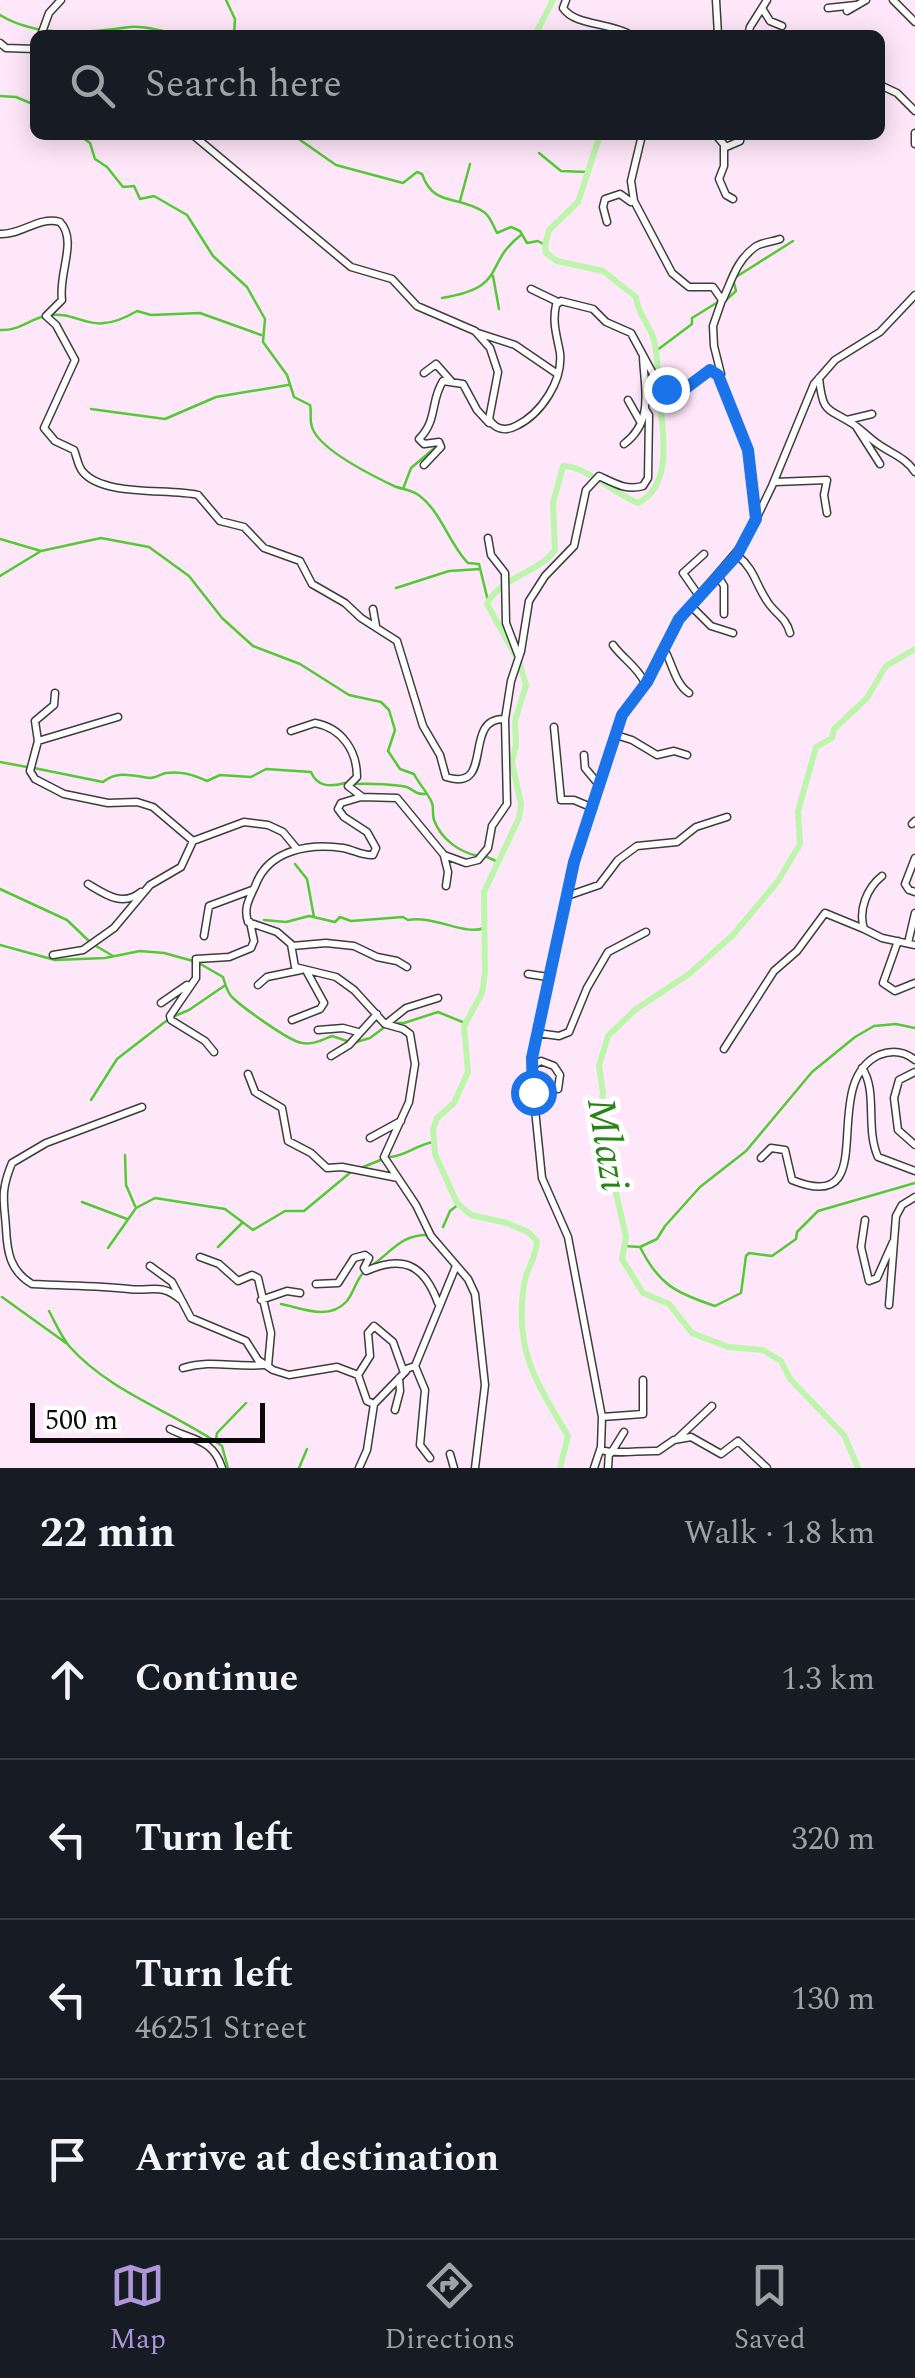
<!DOCTYPE html>
<meta charset="utf-8">
<style>
body{margin:0;font-family:Spectral,serif;background:#242831;color:#f1f3f6}
.scale{position:absolute;left:30px;bottom:25px;width:235px;box-sizing:border-box;padding-left:10px;border:5px solid #0a0a0a;border-top:0;font-size:28px;line-height:35px;white-space:nowrap;color:#0a0a0a;-webkit-text-stroke:8px #fff;paint-order:stroke}
.stop{position:absolute;width:30px;height:30px;margin:-22px;border:8px solid #1a73e8;border-radius:50%;background:#fff}
.stop.end{background:#1a73e8;border-color:#fff;box-shadow:0 2px 10px #0008}
.list{margin:0;padding:0;list-style:none}
h2{display:flex;justify-content:space-between;align-items:center;height:130px;margin:0;padding:0 40px;font-size:42px}
h2 small{font-size:32px;font-weight:400;color:#9ea1a6}
.list li{display:grid;grid-template-columns:65px 1fr auto;gap:30px;align-items:center;box-sizing:border-box;height:160px;padding:0 40px;border-top:2px solid #363941}
.list b{display:block;font-size:38px;white-space:nowrap}
.list p{margin:0;font-size:32px;white-space:nowrap;color:#9ea1a6}
.list em{font-size:32px;font-style:normal;color:#9ea1a6}
.icon{flex:none;width:55px;height:55px;fill:none;stroke:currentColor;stroke-width:2;stroke-linecap:round;stroke-linejoin:round}
.map{position:relative;flex:none;width:915px;height:1468px;overflow:hidden}
.search{position:absolute;background:#171b24;box-shadow:0 5px 25px #0003;left:30px;right:30px;top:30px;height:110px;display:flex;align-items:center;gap:25px;box-sizing:border-box;padding:0 35px;border-radius:15px;color:#9ea1a6;font-size:38px}
.sheet{height:770px;background:#171b24}
nav{display:flex;justify-content:space-around;align-items:center;box-sizing:border-box;height:140px;border-top:2px solid #363941;background:#171b24;font-size:28px;color:#9ea1a6}
nav a{display:grid;justify-items:center;gap:5px}
nav .on{color:#ad96d9}
.map>svg:first-child{display:block}
.lines{fill:none;stroke-linecap:round;stroke-linejoin:round}
.stream{stroke:#53ca35;stroke-width:2.5}
.river{stroke:#bdf5ad;stroke-width:6}
.minor-casing{stroke:#3d3d3d;stroke-width:9}
.minor{stroke:#fff;stroke-width:6}
.route{stroke:#1a73e8;stroke-width:12}
.labels{text-anchor:middle;stroke-width:10;stroke-linejoin:round;paint-order:stroke}
.water-label{font-size:40px;font-style:italic;fill:#288416;stroke:#fff}
</style>
<div class="map">
<svg width="915" height="1468" viewBox="0 0 915 1468">
<rect width="100%" height="100%" fill="#ffe7fa"/>
<g class="lines">
<path class="stream" d="M 226,0 L 235,19 L 234,35
M 0,15 C 38,38 88,33 130,27 C 144,25 162,32 176,33 C 193,35 206,29 223,35
M 0,96 L 16,97 L 35,105
M 79,135 L 90,143 L 95,159 L 107,167 L 123,187 L 134,186 L 140,199 L 154,196 L 187,215 L 213,256 L 247,287 L 265,319 L 263,342 L 287,375 L 294,397 L 310,405 C 312,412 309,419 312,427 C 319,450 373,476 394,486 C 401,489 411,490 417,494 C 441,510 449,544 468,563 L 479,564 L 488,601
M 293,135 L 336,165 L 403,183 L 417,172 L 422,174 C 434,208 457,194 484,212 C 491,217 493,226 497,233 L 511,227 L 520,231 L 527,243 L 538,241 L 545,245
M 539,153 L 561,171 L 587,172
M 460,201 L 470,164
M 493,276 L 499,309
M 736,277 L 793,241
M 442,298 C 509,287 482,265 521,235
M 726,300 L 736,291 L 734,283
M 0,330 C 19,331 28,320 45,316 C 81,308 88,340 137,311 L 151,315 L 200,313 L 261,335
M 656,351 L 692,324 L 692,318 L 718,302
M 91,409 L 165,419 L 216,397 L 288,385
M 403,489 L 411,468 L 437,446
M 0,539 L 41,551 L 101,538 L 149,547 L 189,576 L 222,618 L 253,646 L 300,664 L 349,695 L 381,702 L 389,710 L 395,730 L 388,751 L 400,769 L 414,774 C 419,784 428,793 432,803 C 434,808 432,814 434,820 C 441,839 459,852 478,856
M 0,576 L 41,551
M 396,588 L 449,571 L 480,569
M 0,762 L 27,767
M 34,768 L 103,782 C 118,770 133,776 150,778 C 156,778 161,774 166,773 C 182,771 194,775 207,781 L 220,775 L 251,777 L 266,769 L 311,772 C 317,787 330,787 345,783
M 353,784 C 370,783 385,784 402,786 C 414,787 413,795 425,794
M 485,856 L 498,862
M 295,864 L 307,879 L 314,917
M 0,889 L 67,920 L 91,943 L 113,956
M 264,920 L 286,922 L 309,916 L 335,922 L 340,917 L 351,921 L 403,917 L 408,920 C 434,915 465,936 484,928
M 0,945 L 55,960 L 105,958 L 140,951 L 164,953 L 197,962 L 223,977 C 225,983 227,993 233,998 C 240,1005 288,1041 302,1043 C 313,1045 322,1040 332,1036 L 350,1042
M 391,1023 L 404,1023 L 438,1012 L 465,1023
M 353,1043 L 370,1038 L 386,1026
M 91,1100 L 117,1059 L 170,1018 L 189,1010 L 224,986
M 125,1155 L 126,1185 L 135,1206
M 389,1157 C 405,1157 417,1144 434,1142
M 358,1169 L 383,1159
M 82,1202 L 127,1219
M 443,1227 L 450,1211 L 459,1204
M 624,1246 L 640,1247 L 657,1239 L 665,1226 L 700,1187 L 746,1151 L 812,1072 L 855,1037 L 874,1026 L 896,1024 L 915,1028
M 218,1247 L 242,1223
M 640,1247 C 659,1285 676,1293 715,1306 L 741,1293 L 746,1256 L 749,1253 L 772,1256 L 796,1239 L 797,1232 L 818,1211 L 915,1183
M 108,1248 L 136,1208 L 155,1198 L 225,1209 L 253,1230 L 285,1211 L 304,1211 L 351,1172
M 371,1266 C 392,1252 400,1235 427,1235
M 2,1297 L 66,1343
M 281,1304 C 302,1308 328,1321 346,1302 C 354,1293 355,1282 363,1273
M 49,1311 C 55,1322 61,1336 69,1346 C 111,1393 172,1411 222,1446 L 228,1468
M 216,1439 L 217,1433 L 246,1403
M 299,1468 L 307,1449"/>
<path class="river" d="M 535,35 L 553,0
M 518,660 L 487,604 C 499,578 540,572 555,550 L 553,503 L 563,466 C 583,465 616,494 638,503 C 673,486 663,433 660,402 C 657,381 659,361 654,340 C 650,325 637,313 636,297 L 603,271 L 557,261 L 546,253 L 545,246 L 549,230 L 578,202 L 600,135
M 519,661 L 526,685 L 515,721 L 516,745 L 512,762 L 521,804 L 519,818 L 484,892 L 485,973 L 482,993 L 464,1026 L 468,1072 L 454,1103 L 437,1118 L 433,1129 L 435,1154 L 457,1203 L 471,1215 L 507,1223 L 528,1232 L 537,1241 C 536,1260 527,1266 524,1284 C 514,1350 536,1382 568,1436 L 560,1468
M 858,1468 L 844,1435 L 790,1379 L 781,1361 L 763,1350 L 728,1347 L 692,1333 L 669,1304 L 643,1293 L 622,1259 L 626,1237 L 599,1117 L 603,1093 L 599,1066 L 608,1036 L 636,1009 L 689,974 L 733,935 L 778,881 L 800,844 L 798,811 L 816,747 L 832,738 L 834,729 L 867,698 L 886,666 L 915,649"/>
<g class="minor-casing">
<path id="minor" d="M 566,0 L 563,8 C 575,26 609,22 631,35
M 716,0 L 718,35
M 893,0 L 915,22
M 762,8 L 770,21 L 782,26
M 828,8 L 856,5
M 847,11 L 866,0
M 41,35 L 49,13 L 61,0
M 748,35 L 750,27 L 767,0
M 0,43 L 6,48 L 35,49
M 880,85 L 897,93 L 915,111
M 915,133 L 915,144
M 193,135 L 351,267 L 392,279 L 417,306 L 475,331 L 490,348 L 498,372 L 489,419 C 495,429 504,432 516,426 C 541,414 563,381 560,353 C 557,336 552,323 556,305 L 561,301 L 593,309 L 606,322 L 631,333 L 658,383 L 669,391 L 682,391 L 710,370 L 719,375 L 725,395
M 642,135 L 631,181 L 634,201 L 672,273 L 689,287 L 713,287 L 722,300 L 713,326 L 714,346 L 721,374
M 716,135 L 726,147 L 740,141 L 741,135
M 724,146 L 724,166 L 719,179 L 726,195 L 733,199
M 607,222 L 603,207 L 605,199 L 620,194 L 631,202
M 0,234 C 22,235 38,216 60,222 C 78,241 58,273 62,300 L 46,316 L 56,325 L 75,360 L 44,428 L 55,441 L 74,450 C 77,457 78,467 83,472 C 104,497 169,488 198,495 L 220,521 L 244,527 L 264,548 L 300,561 L 312,584 L 345,603 L 361,618 L 397,641 L 423,726 L 440,755 L 446,777 C 496,793 461,717 505,719
M 531,289 L 558,302
M 723,299 C 732,280 736,261 755,247 C 762,242 772,242 780,239
M 478,333 L 515,345 L 556,373
M 424,373 L 436,364 L 451,381
M 819,378 C 823,415 827,407 853,424 C 862,430 869,438 878,444 C 892,454 905,457 915,472
M 725,391 L 748,450 L 756,518
M 628,400 L 641,423
M 847,420 L 872,414
M 857,428 L 880,464
M 624,444 C 655,421 644,387 643,356
M 424,465 L 441,447 L 439,442 L 424,444 L 419,439 C 438,420 430,401 443,381 L 463,384 L 477,410 L 489,423
M 775,482 L 827,480 L 824,495 L 827,513
M 488,538 L 491,555 L 505,573 L 506,623 L 519,657
M 737,555 C 755,570 755,583 767,601 C 775,614 786,617 790,633
M 718,576 L 724,586 L 724,614
M 699,596 L 683,573 L 704,554
M 691,606 L 711,626 L 733,633
M 373,609 L 376,626
M 613,645 C 624,660 637,666 645,683
M 664,649 C 672,662 675,684 689,693
M 55,693 L 54,705 L 35,721 L 38,741 L 30,771 L 35,779 L 64,794 L 108,803 L 137,802 L 153,807 L 193,841 L 244,822 L 268,825 L 283,832 L 297,849
M 554,727 L 561,800 L 574,800 L 593,808
M 291,731 L 315,723 C 342,728 357,751 357,777 L 348,786 L 361,796
M 616,735 L 632,740 L 657,755 L 674,751 L 687,755
M 38,741 L 118,717
M 584,755 L 585,768 L 600,786
M 912,824 L 915,821
M 444,856 L 448,872 L 446,886
M 915,858 L 905,884 L 909,890 L 915,892
M 882,876 C 867,888 858,910 864,929 L 882,938 L 915,945
M 88,884 C 106,895 123,907 141,892
M 567,896 L 599,885 L 618,860 L 637,846 L 677,842 L 696,827 L 727,817
M 204,936 L 209,906 L 252,890
M 898,941 L 883,983 L 895,991 L 915,983
M 908,943 L 915,913
M 292,946 L 326,943 L 354,946 L 377,957 L 397,961 L 407,967
M 53,955 L 83,950 L 114,928 L 150,885 L 181,867 L 193,841
M 528,974 L 548,977
M 258,985 L 267,977 L 301,970
M 161,1003 L 187,985
M 292,1020 L 320,1009 L 324,1003 L 307,972
M 386,1024 L 406,1008 L 438,998
M 318,1030 L 343,1028 L 358,1032
M 537,1033 L 559,1036 L 569,1032 L 587,988 L 608,952 L 646,932
M 724,1049 L 774,971 L 797,951 L 825,913 L 864,929
M 214,1052 L 205,1041 L 171,1020 L 170,1016 L 196,978 L 196,959 L 229,957 L 251,948 L 254,941 L 250,922
M 331,1056 L 349,1045 L 377,1014
M 532,1066 L 541,1061 L 554,1066 L 560,1075 L 558,1089
M 862,1068 C 878,1091 865,1128 878,1157 L 915,1171
M 915,1072 L 899,1080 L 894,1098 L 898,1130 L 915,1145
M 248,1074 L 255,1092 L 282,1108 L 288,1141 L 311,1153 L 327,1168 L 342,1167 L 398,1178
M 142,1107 L 46,1143 L 12,1163 C 0,1192 4,1200 6,1228 C 7,1252 10,1271 32,1284 C 65,1286 96,1285 129,1289 C 151,1292 161,1282 181,1300
M 370,1138 L 401,1121
M 761,1158 L 771,1148 L 785,1150 L 792,1180 C 885,1218 816,1084 879,1055 C 892,1050 904,1051 915,1060
M 865,1220 L 861,1247 L 869,1281 L 877,1278 L 893,1242
M 200,1257 L 219,1264 L 238,1281 L 252,1275 L 258,1278 L 271,1333 L 268,1366
M 150,1266 L 172,1282 L 191,1318 L 246,1341 L 258,1360 L 273,1370 L 289,1375 L 337,1367 L 358,1375 L 370,1356 L 368,1333 L 374,1326 L 393,1342 L 403,1370 L 415,1366 L 456,1266
M 316,1284 L 338,1283 L 354,1258 L 365,1255 L 369,1258 L 364,1268 L 366,1271 C 403,1255 424,1264 438,1303
M 261,1300 L 287,1291 L 300,1293
M 889,1305 L 896,1216 L 902,1205 L 915,1197
M 415,1366 L 425,1390 L 420,1445 L 430,1458
M 183,1368 C 212,1359 234,1368 263,1365
M 358,1375 L 367,1401 L 374,1404
M 395,1410 L 400,1391 L 399,1378
M 602,1417 L 643,1414 L 643,1380
M 170,1429 C 194,1441 213,1439 222,1468
M 677,1439 L 712,1406
M 601,1450 C 616,1455 641,1450 658,1451 L 674,1440 L 691,1437 L 721,1454 L 738,1441 L 767,1468
M 611,1453 L 624,1432
M 450,1454 L 454,1468
M 359,1468 L 367,1450 L 374,1404 L 406,1371
M 475,1468 L 485,1385 L 475,1294 L 468,1279 L 431,1236 L 416,1205 L 384,1157 L 409,1102 L 415,1064 L 410,1034 L 403,1029 L 385,1024 L 354,990 L 336,977 L 295,967 L 291,944 L 277,932 L 248,922 C 243,907 250,898 256,884 C 269,850 309,843 343,848 C 354,850 363,856 373,855 L 376,848 L 367,832 L 344,817 L 338,809 L 341,803 L 361,797 L 397,798 L 444,855 L 466,863 L 478,860 L 488,848 L 492,826 L 507,804 L 505,719 L 511,681 L 521,651 L 529,601 L 545,576 L 574,546 L 586,490 L 599,476 C 614,483 626,491 643,486 L 648,478 L 649,415 L 645,409
M 594,1468 L 601,1447 L 602,1417 L 568,1237 L 542,1178 L 532,1080 L 533,1058 L 548,977 L 574,862 L 622,715 L 647,681 L 679,619 L 745,542 L 772,486 L 814,384 L 835,360 L 880,332 L 915,295
M 608,1468 L 609,1452"/>
</g>
<use href="#minor" class="minor"/>
</g>
<g class="lines">
<path class="route" d="M 533,1092 L 532,1058 L 574,862 L 622,715 L 647,682 L 679,619 L 737,555 L 756,519 L 748,450 L 718,375 L 710,370 L 682,391 L 666,389"/>
</g>
<g class="labels">
<g class="water-label">
<text transform="translate(609 1144) rotate(81)" y="14">Mlazi</text>
</g>
</g>
</svg>
<div class="scale">500 m</div>
<div class="stop" style="left:533px;top:1092px"></div>
<div class="stop end" style="left:666px;top:389px"></div>
<div class="search"><svg class="icon" aria-label="search" viewBox="0 0 24 24"><circle cx="10" cy="10" r="6"/><path d="M15 15l6 6"/></svg>Search here</div>
</div>
<section class="sheet">
<h2>22 min<small>Walk · 1.8 km</small></h2>
<ul class="list">
<li><svg class="icon" aria-label="ahead" viewBox="0 0 24 24"><path d="M12 20V5M6 11l6-6 6 6"/></svg><div><b>Continue</b></div><em>1.3 km</em></li>
<li><svg class="icon" aria-label="left" viewBox="0 0 24 24"><path d="M17 20v-9H6M10 6l-5 5 5 5"/></svg><div><b>Turn left</b></div><em>320 m</em></li>
<li><svg class="icon" aria-label="left" viewBox="0 0 24 24"><path d="M17 20v-9H6M10 6l-5 5 5 5"/></svg><div><b>Turn left</b><p>46251 Street</p></div><em>130 m</em></li>
<li><svg class="icon" aria-label="arrive" viewBox="0 0 24 24"><path d="M6 21V4h12l-3 4 3 4H6"/></svg><div><b>Arrive at destination</b></div></li>
</ul>
</section>
<nav>
<a class="on"><svg class="icon" aria-label="map" viewBox="0 0 24 24"><path d="M3 6l6-2 6 2 6-2v14l-6 2-6-2-6 2zM9 4v14M15 6v14"/></svg>Map</a>
<a><svg class="icon" aria-label="directions" viewBox="0 0 24 24"><path d="M12 3l9 9-9 9-9-9zM9 14v-3h6M13 9l2 2-2 2"/></svg>Directions</a>
<a><svg class="icon" aria-label="saved" viewBox="0 0 24 24"><path d="M7 4h10v16l-5-4-5 4z"/></svg>Saved</a>
</nav>
